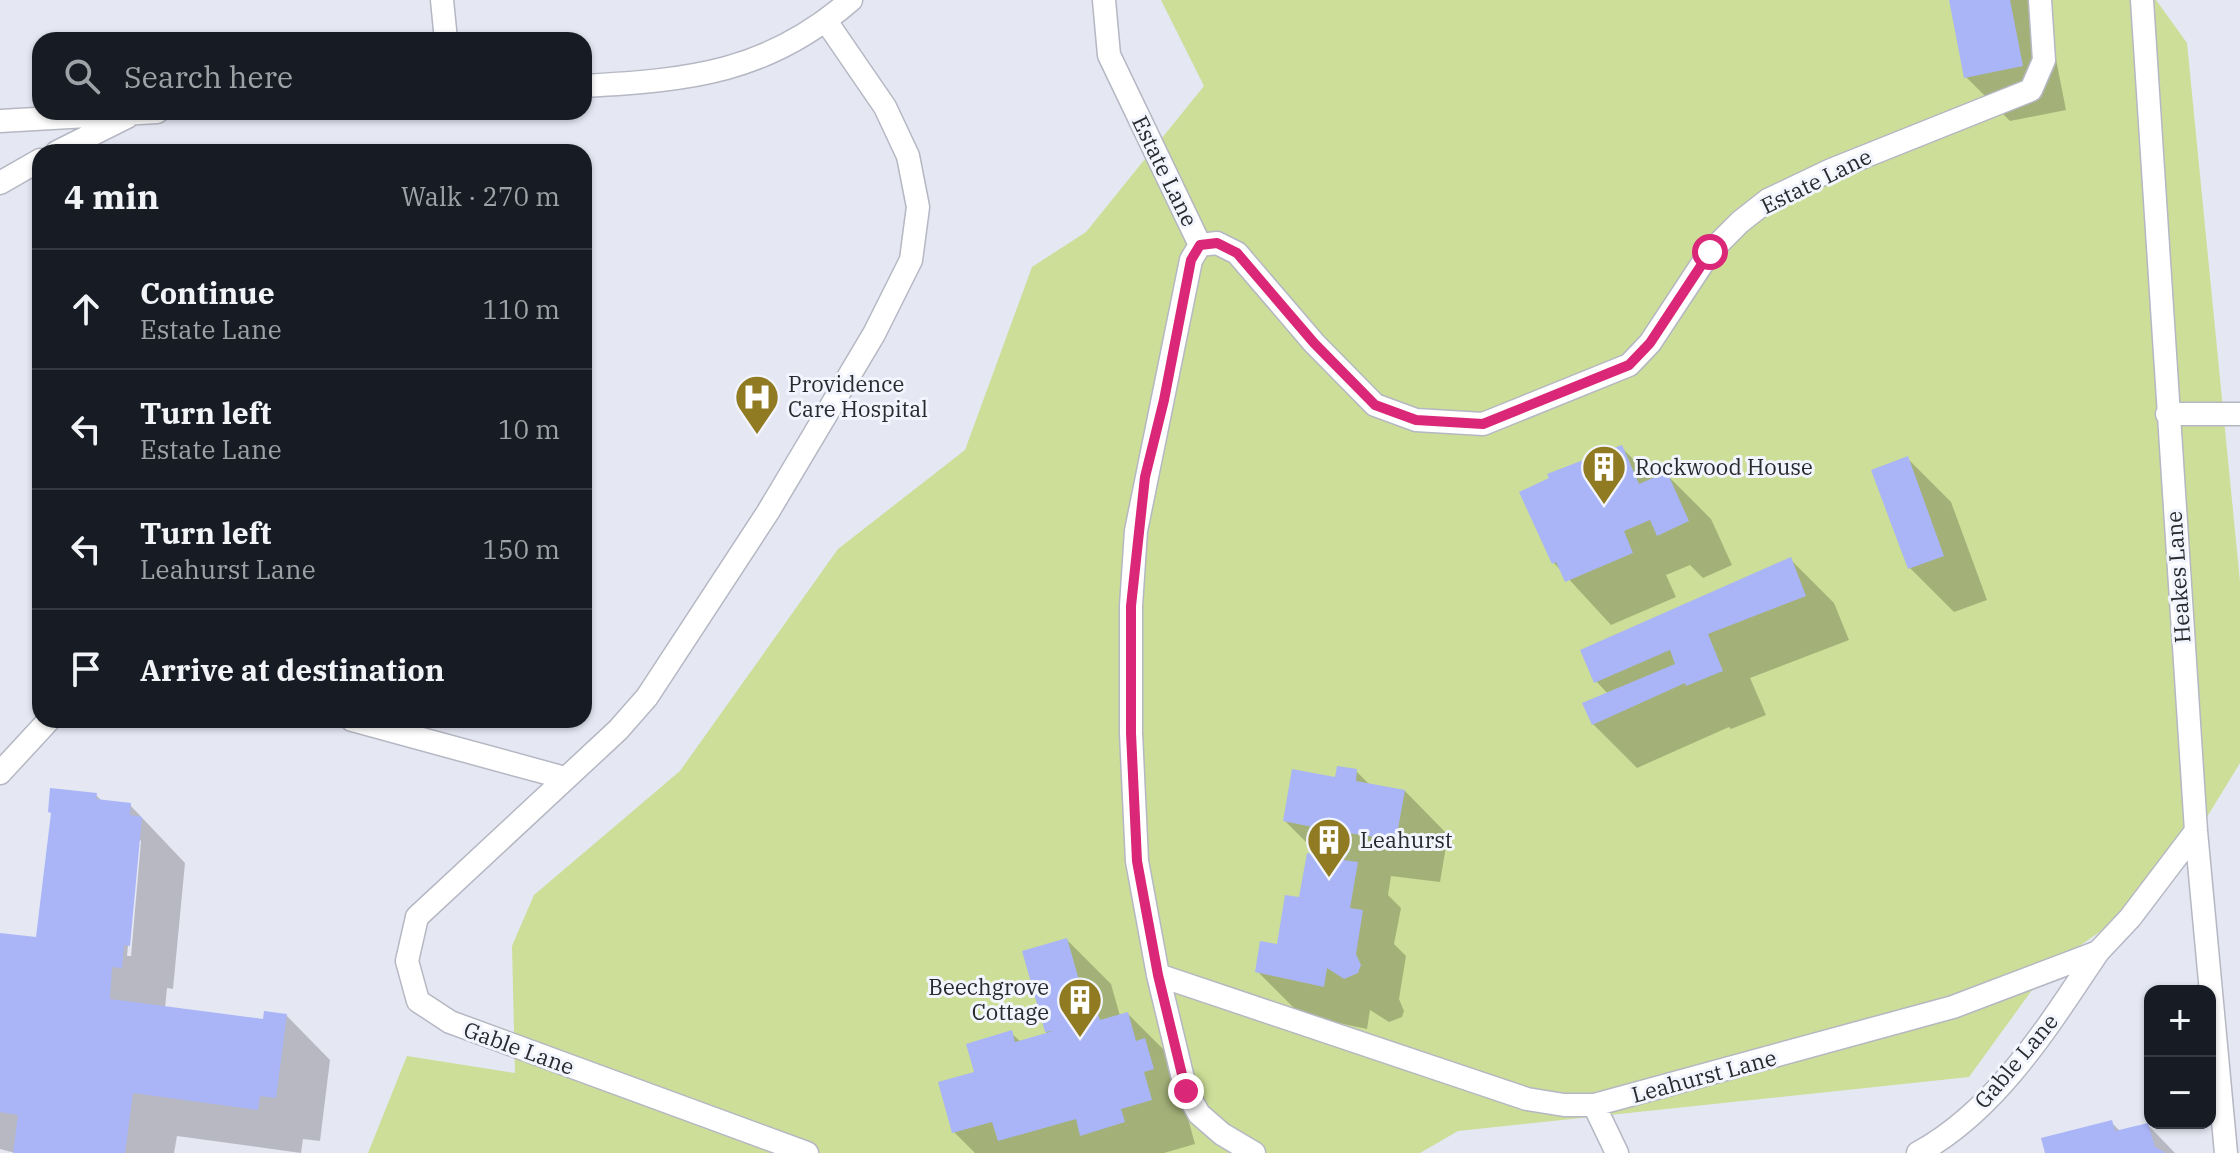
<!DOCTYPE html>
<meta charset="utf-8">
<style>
body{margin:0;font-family:"IBM Plex Serif",serif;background:#20242c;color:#f1f3f6}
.controls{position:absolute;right:24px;bottom:24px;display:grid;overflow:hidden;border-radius:16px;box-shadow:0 2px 6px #0004}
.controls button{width:72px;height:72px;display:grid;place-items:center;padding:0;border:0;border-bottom:2px solid #363941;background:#171b24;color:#f1f3f6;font:40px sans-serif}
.stop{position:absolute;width:24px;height:24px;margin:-18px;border:6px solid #db2777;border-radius:50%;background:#fff}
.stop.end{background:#db2777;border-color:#fff;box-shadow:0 2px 8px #0008}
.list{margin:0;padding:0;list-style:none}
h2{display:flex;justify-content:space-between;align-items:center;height:104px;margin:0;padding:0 32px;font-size:34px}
h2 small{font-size:26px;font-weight:400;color:#9ea1a6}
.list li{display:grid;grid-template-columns:52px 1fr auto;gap:24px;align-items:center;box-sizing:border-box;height:120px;padding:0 32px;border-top:2px solid #363941}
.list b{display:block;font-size:30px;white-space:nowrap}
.list p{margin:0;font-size:26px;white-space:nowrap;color:#9ea1a6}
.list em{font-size:26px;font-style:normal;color:#9ea1a6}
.icon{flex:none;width:44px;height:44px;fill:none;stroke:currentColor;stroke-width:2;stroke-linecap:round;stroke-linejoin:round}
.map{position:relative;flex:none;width:2240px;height:1153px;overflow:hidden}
.search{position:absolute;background:#171b24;box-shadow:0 2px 6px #0004;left:32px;top:32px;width:560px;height:88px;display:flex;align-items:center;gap:20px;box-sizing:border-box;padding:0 28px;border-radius:24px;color:#9ea1a6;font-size:30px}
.panel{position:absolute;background:#171b24;box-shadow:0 2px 6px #0004;left:32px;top:144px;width:560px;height:584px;border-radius:24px}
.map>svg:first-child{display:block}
.green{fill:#ccde97}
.shadow{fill:#0003;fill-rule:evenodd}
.building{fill:#aab5f7}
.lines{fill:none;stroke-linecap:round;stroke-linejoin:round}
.lane-casing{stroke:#b5b7c3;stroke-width:25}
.lane{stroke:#fff;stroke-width:22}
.route{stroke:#db2777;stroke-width:10}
.labels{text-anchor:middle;stroke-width:6;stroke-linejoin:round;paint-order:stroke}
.street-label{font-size:22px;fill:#292a2e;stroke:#f3f5fe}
.poi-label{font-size:22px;fill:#292a2e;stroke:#f3f5fe;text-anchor:start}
</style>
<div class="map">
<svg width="2240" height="1153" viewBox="0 0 2240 1153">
<rect width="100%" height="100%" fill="#e5e7f3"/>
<path class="green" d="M 1161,0 L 2156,0 L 2187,43 L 2240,582 L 2240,763 L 2164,887 L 2048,968 L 1969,1077 L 1458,1131 L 1420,1153 L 368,1153 L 407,1056 L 515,1073 L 512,946 L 534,895 L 680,771 L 838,549 L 965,450 L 1032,267 L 1086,232 L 1204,86 Z"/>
<path class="shadow" d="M 1951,0 L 2037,0 L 2046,9 L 2066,110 L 2010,121 L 1966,77 Z
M 1621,447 L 1654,480 L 1667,475 L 1711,519 L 1732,565 L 1703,578 L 1690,565 L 1666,575 L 1676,597 L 1611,625 L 1554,563 Z
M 1907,458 L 1951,502 L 1987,600 L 1954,612 L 1910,568 Z
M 1790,559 L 1834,603 L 1849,640 L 1750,678 L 1766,715 L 1731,729 L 1729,727 L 1637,768 L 1593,724 L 1608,694 L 1596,681 Z
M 1356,771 L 1371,786 L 1405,791 L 1448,835 L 1440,882 L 1391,876 L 1388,895 L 1401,908 L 1394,944 L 1406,956 L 1399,999 L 1404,1011 L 1402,1017 L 1389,1022 L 1370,1010 L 1367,1029 L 1301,1015 L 1257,971 L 1278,946 L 1322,858 L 1285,821 L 1336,779 Z
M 96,795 L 103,802 L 130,805 L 185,863 L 173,989 L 167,988 L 165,1008 L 265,1021 L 287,1016 L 330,1060 L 320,1141 L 303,1139 L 301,1153 L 177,1136 L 174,1153 L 15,1153 L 0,1149 L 0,935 L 37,939 ZM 138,838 L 141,841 L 131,956 L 127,956 Z
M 1067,940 L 1111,984 L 1120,1016 L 1128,1014 L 1172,1058 L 1196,1113 L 1187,1115 L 1195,1144 L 1164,1153 L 975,1153 L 954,1132 L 977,1073 L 1011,1033 L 1021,1042 L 1047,1035 L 1024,952 Z
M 2111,1122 L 2121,1132 L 2148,1125 L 2175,1153 L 2047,1153 Z"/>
<path class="building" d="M 1949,0 L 2010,0 L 2023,66 L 1964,78 Z
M 1622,445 L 1639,484 L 1667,472 L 1689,521 L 1657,536 L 1650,520 L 1624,531 L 1633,553 L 1565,582 L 1556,562 L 1552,564 L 1519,492 L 1549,478 L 1547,474 Z
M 1908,456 L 1944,556 L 1908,569 L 1871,470 Z
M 1791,557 L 1806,596 L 1708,634 L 1723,671 L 1686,686 L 1685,683 L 1592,725 L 1582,703 L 1675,664 L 1670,650 L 1594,683 L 1580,650 Z
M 1337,766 L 1357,769 L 1356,781 L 1405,790 L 1396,840 L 1348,833 L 1343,860 L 1358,862 L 1350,908 L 1363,910 L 1356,954 L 1361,965 L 1358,973 L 1344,979 L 1327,968 L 1324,987 L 1255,972 L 1260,941 L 1277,944 L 1285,895 L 1299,897 L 1307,853 L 1324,857 L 1328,830 L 1283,821 L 1292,769 L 1335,777 Z
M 50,788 L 97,793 L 96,799 L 131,803 L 130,815 L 142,817 L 130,946 L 124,945 L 122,968 L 112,967 L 110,999 L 263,1019 L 264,1011 L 287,1014 L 276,1098 L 260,1096 L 258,1110 L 133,1093 L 125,1153 L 13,1153 L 18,1115 L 0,1112 L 0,933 L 36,937 L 51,813 L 48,812 Z
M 1067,938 L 1088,1012 L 1096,1009 L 1100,1020 L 1128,1012 L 1136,1041 L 1145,1038 L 1154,1069 L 1144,1072 L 1152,1100 L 1121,1109 L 1125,1122 L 1080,1136 L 1076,1119 L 998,1141 L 992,1122 L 952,1133 L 938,1082 L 974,1072 L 966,1044 L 1012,1030 L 1015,1042 L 1053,1031 L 1045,1032 L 1022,951 Z
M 2112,1120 L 2115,1131 L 2148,1123 L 2155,1147 L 2166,1153 L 2045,1153 L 2041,1138 Z"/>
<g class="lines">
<g class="lane-casing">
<path id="lane" d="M 442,0 L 446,40
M 1104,0 L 1109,55 L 1200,245
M 2142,0 L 2196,831 L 2226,1153
M 584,86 C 690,80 767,73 851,0
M 0,121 L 157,112
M 57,152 L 127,117
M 0,183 L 40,160
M 1200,245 L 1217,243 L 1237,253 L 1314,343 L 1375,405 L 1416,420 L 1483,424 L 1629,365 L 1650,343 L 1710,252 L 1740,222 L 1768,200 L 1831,170 L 2031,90 L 2044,60 L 2040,0
M 1200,245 L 1191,260 L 1136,531 L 1131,606 L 1131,733 L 1137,861 L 1158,975 L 1186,1091 L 1199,1114 L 1222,1134 L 1254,1153
M 2167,414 L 2240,414
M 352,720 L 565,778
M 0,773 L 49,720
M 1158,975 L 1527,1099 L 1564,1105 L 1594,1105 L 1953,1007 L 2098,952 L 2130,918 L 2196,831
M 1594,1105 L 1617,1153
M 807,1153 L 450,1022 L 418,1001 L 407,961 L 417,917 L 618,730 L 647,697 L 768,512 L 874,334 L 911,260 L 918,207 L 908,156 L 885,107 L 826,21
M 1918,1153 C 1997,1110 2049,1025 2098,952"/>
</g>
<use href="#lane" class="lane"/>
</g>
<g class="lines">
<path class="route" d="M 1186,1091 L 1158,975 L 1137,861 L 1131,733 L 1131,606 L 1145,477 L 1164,400 L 1191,260 L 1200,245 L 1217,243 L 1237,253 L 1314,343 L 1375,405 L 1416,420 L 1483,424 L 1629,365 L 1650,343 L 1710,252"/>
</g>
<defs>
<g id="hospital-pin" transform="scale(2.3)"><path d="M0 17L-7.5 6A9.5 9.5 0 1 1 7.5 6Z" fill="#917b22" stroke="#f3f5fe"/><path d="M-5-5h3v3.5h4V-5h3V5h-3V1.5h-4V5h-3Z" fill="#fff"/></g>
<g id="building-pin" transform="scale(2.3)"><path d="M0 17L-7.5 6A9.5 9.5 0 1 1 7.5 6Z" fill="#917b22" stroke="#f3f5fe"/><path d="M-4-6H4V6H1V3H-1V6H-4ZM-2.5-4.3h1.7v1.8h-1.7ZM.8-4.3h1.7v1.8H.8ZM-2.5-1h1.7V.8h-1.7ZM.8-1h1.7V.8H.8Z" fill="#fff"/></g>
</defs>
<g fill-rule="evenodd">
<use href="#hospital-pin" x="757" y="397"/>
<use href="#building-pin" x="1604" y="467"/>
<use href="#building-pin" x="1329" y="840"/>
<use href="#building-pin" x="1080" y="1000"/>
</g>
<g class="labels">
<g class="street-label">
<text transform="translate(1165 171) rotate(64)" y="8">Estate Lane</text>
<text transform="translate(1816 181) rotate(-26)" y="8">Estate Lane</text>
<text transform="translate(2178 577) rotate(-94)" y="8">Heakes Lane</text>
<text transform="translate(519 1048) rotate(20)" y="8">Gable Lane</text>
<text transform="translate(2016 1061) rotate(-50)" y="8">Gable Lane</text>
<text transform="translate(1704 1076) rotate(-15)" y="8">Leahurst Lane</text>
</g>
<g class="poi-label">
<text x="788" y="392">Providence<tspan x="788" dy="25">Care Hospital</tspan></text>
<text x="1635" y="475">Rockwood House</text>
<text x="1360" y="848">Leahurst</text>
<text x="1049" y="995" text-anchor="end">Beechgrove<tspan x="1049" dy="25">Cottage</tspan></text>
</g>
</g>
</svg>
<div class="controls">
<button>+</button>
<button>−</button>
</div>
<div class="stop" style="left:1710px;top:252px"></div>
<div class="stop end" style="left:1186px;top:1091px"></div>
<div class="search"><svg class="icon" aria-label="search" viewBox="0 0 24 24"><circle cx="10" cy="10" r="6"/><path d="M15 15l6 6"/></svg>Search here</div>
<section class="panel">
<h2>4 min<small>Walk · 270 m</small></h2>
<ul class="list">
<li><svg class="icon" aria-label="ahead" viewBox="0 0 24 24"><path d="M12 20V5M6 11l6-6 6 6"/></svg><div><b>Continue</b><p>Estate Lane</p></div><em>110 m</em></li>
<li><svg class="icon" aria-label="left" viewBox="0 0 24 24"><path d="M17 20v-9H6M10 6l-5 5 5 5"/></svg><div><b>Turn left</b><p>Estate Lane</p></div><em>10 m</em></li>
<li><svg class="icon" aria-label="left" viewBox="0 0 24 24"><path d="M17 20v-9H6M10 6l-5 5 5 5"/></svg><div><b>Turn left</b><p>Leahurst Lane</p></div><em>150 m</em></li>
<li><svg class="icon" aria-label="arrive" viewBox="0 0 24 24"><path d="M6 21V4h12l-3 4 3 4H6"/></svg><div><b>Arrive at destination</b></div></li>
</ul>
</section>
</div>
